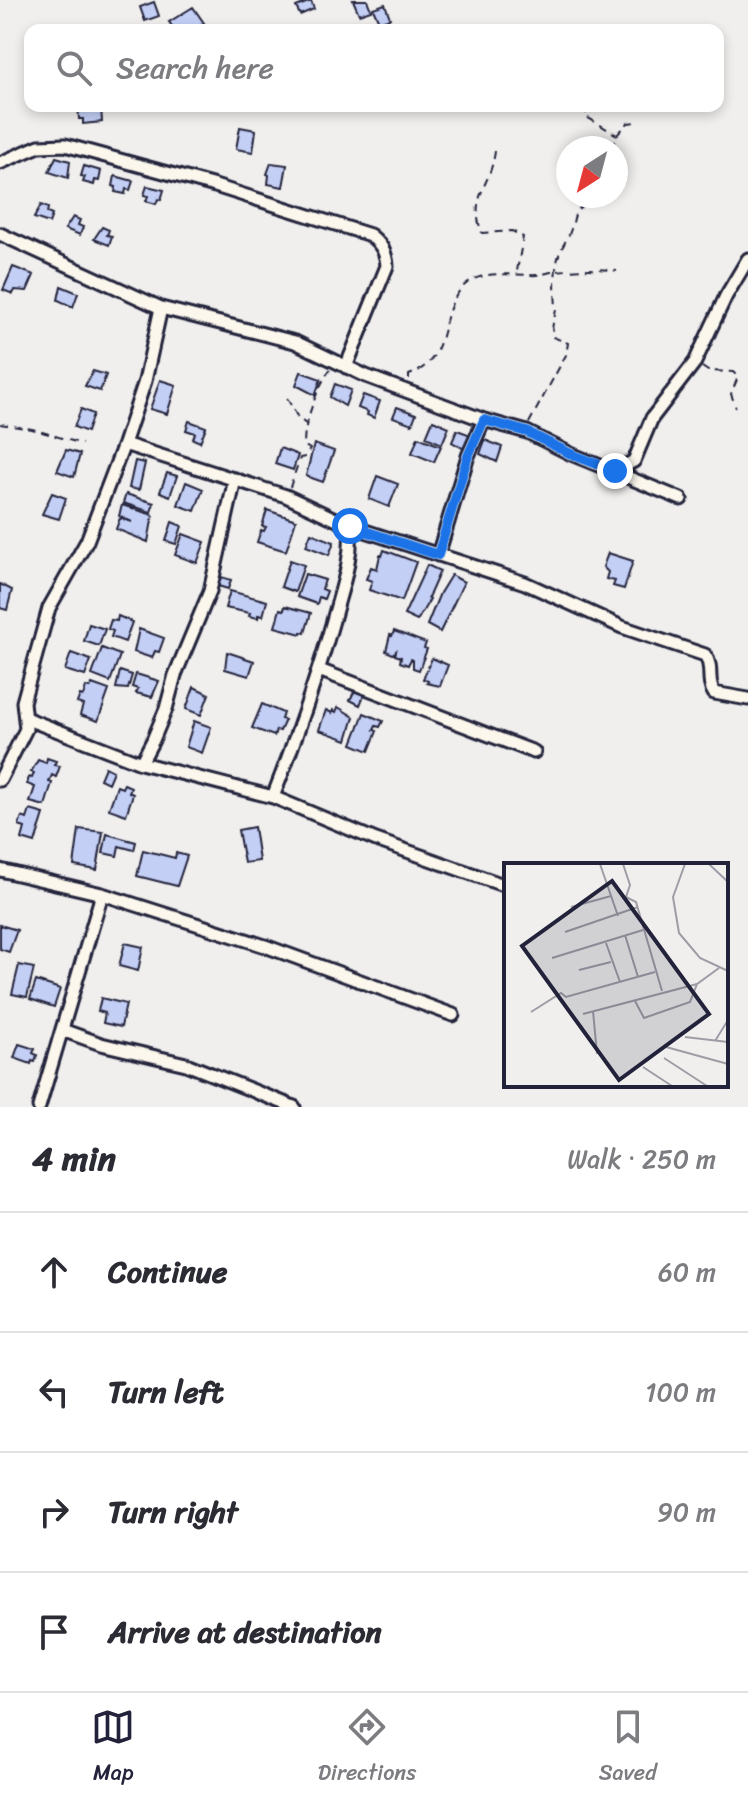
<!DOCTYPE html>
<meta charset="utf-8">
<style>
body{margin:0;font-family:Sriracha,sans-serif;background:#f7f7f7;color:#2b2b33}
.compass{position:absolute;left:556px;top:136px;width:72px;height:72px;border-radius:50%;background:#fff;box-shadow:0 4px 12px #0003;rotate:216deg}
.stop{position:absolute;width:24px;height:24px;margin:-18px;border:6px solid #1a73e8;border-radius:50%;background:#fff}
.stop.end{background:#1a73e8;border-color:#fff;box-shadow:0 2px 8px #0008}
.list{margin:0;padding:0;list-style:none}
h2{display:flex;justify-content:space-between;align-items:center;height:104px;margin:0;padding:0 32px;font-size:34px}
h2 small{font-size:26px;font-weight:400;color:#7c7c81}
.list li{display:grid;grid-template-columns:52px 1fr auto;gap:24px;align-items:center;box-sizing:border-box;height:120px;padding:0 32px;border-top:2px solid #e1e1e2}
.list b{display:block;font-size:30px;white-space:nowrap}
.list em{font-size:26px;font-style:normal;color:#7c7c81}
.icon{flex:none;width:44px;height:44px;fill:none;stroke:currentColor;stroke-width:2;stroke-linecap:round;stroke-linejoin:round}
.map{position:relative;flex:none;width:748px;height:1107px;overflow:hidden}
.search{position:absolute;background:#fff;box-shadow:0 4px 12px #0003;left:24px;right:24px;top:24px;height:88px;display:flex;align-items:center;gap:20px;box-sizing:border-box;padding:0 28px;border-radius:16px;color:#7c7c81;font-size:30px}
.sheet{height:584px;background:#fff}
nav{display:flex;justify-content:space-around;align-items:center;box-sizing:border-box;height:112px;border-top:2px solid #e1e1e2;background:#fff;font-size:22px;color:#7c7c81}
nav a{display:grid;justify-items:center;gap:4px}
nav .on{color:#22223b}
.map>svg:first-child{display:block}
.building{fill:#c4cff6;stroke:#22223b;stroke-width:2}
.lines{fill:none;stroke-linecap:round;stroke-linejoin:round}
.minor-casing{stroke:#22223b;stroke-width:17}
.path{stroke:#22223b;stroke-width:2;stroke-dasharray:8 6;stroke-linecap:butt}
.minor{stroke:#fbf7ec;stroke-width:11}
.route{stroke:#1a73e8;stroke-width:10}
.inset-road{fill:none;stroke:#9e9da6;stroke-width:2}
.view{fill:#22223b;fill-opacity:0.15;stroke:#22223b;stroke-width:4}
.inset-edge{fill:none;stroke:#22223b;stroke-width:4}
</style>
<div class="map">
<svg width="748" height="1107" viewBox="0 0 748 1107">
<rect width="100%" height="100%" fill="#f0efee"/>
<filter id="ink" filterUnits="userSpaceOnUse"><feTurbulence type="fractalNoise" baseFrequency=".0125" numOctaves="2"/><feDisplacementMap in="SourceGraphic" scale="16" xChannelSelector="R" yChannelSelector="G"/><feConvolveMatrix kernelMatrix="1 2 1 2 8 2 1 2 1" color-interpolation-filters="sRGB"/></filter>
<g filter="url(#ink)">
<path class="building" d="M 353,0 L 367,0 L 371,10 L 359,14 Z
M 311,1 L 314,9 L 300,15 L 296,7 Z
M 154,2 L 159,16 L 145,21 L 140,7 Z
M 385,4 L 390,18 L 379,22 L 373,8 Z
M 193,7 L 204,23 L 193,30 L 175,30 L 169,22 Z
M 78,106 L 101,106 L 102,122 L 83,124 L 83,119 L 79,119 Z
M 240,127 L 256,130 L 253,152 L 236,149 Z
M 56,157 L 70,161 L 68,178 L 49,172 Z
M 271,163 L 287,165 L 283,187 L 268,184 L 269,175 L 267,174 Z
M 84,166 L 101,171 L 99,181 L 95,180 L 94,185 L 83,182 L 85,177 L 81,176 Z
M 115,176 L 133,181 L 130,190 L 126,189 L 125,194 L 115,192 L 116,187 L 113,186 Z
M 147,186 L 164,190 L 161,200 L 158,199 L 156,204 L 146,201 L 148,196 L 144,195 Z
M 41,205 L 48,208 L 47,213 L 52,215 L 49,223 L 34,218 Z
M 73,217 L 80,220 L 78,225 L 83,227 L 80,235 L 65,229 Z
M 102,227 L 109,230 L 107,235 L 112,236 L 109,245 L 94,239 Z
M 13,267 L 34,275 L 27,291 L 15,290 L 13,294 L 3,290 Z
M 61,286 L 78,293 L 73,307 L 58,300 Z
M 93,371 L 106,375 L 100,391 L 85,386 Z
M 301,372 L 321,379 L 315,395 L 296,385 Z
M 160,380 L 176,385 L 167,414 L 150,409 Z
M 335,384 L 351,390 L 345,406 L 330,397 Z
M 363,395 L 380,401 L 374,418 L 367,415 L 368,412 L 358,408 Z
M 397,407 L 416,414 L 412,424 L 393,417 Z
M 81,409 L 93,414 L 87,432 L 74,427 Z
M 433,420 L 449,427 L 442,444 L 426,437 Z
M 189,421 L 206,427 L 200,442 L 193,439 L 195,433 L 186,430 Z
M 457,430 L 474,436 L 468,451 L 452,442 Z
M 418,437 L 441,446 L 434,462 L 412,453 Z
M 485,440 L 502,447 L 497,462 L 480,454 Z
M 314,444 L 334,451 L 323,482 L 306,476 Z
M 280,448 L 298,455 L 293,470 L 275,464 Z
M 66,450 L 80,454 L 74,477 L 57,471 Z
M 135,461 L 145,463 L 139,490 L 129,488 Z
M 167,473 L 177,476 L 170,496 L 160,492 Z
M 377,476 L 398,484 L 389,507 L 369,499 Z
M 186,482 L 203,489 L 195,511 L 178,505 Z
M 52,493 L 66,498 L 59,519 L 42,514 Z
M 126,494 L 154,503 L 151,512 L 123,503 Z
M 122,505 L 153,515 L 148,542 L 116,529 L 120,518 L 132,522 L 119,516 Z
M 267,510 L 296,520 L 286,551 L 257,542 L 261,530 L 264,531 L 266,527 L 262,526 Z
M 172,522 L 182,526 L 176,544 L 166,541 Z
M 311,533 L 334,542 L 329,555 L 306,546 Z
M 183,534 L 205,542 L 197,563 L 175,555 Z
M 384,550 L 416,562 L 402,601 L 369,590 L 372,581 L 366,579 L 371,567 L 377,569 L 380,555 L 382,556 Z
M 608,553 L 633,561 L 624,589 L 613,586 L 615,581 L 606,579 L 608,572 L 603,567 Z
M 290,560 L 304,565 L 295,592 L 281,587 Z
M 427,565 L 440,571 L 428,598 L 430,599 L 417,621 L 404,615 Z
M 305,574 L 325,580 L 322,589 L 327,591 L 324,599 L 319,597 L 317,604 L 297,597 Z
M 451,575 L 464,582 L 440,632 L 427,625 L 440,593 Z
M 221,577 L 231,580 L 228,589 L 218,586 Z
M 0,584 L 12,590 L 7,610 L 0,608 Z
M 230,591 L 267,601 L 263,616 L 258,615 L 258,618 L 249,616 L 250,613 L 225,608 Z
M 285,606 L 311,613 L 305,633 L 301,632 L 301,634 L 275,627 L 280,609 L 284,610 Z
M 118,616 L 132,622 L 125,642 L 111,637 L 113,631 L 108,629 L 111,620 L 117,621 Z
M 89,624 L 105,629 L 99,646 L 84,641 Z
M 139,629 L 164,638 L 159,652 L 155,651 L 152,658 L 134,652 Z
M 394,631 L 426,643 L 424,648 L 427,649 L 419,670 L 413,668 L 413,660 L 411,659 L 408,665 L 400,662 L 401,657 L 395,655 L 396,651 L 393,654 L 386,651 L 390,635 L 392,636 Z
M 102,648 L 120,655 L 110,682 L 92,675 Z
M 227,652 L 254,661 L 249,676 L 225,669 Z
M 71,653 L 91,660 L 85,676 L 65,670 Z
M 432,658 L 448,665 L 440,686 L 427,683 L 428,681 L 423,679 Z
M 120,671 L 132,675 L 128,689 L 116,688 Z
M 120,671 L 132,675 L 128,689 L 116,688 Z
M 136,674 L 159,681 L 152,697 L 136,693 L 138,689 L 132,687 Z
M 92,684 L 109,690 L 98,721 L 80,715 L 83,705 L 77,703 L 80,695 L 83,696 L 86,687 L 90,688 Z
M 357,686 L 366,690 L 360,705 L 350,700 Z
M 194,687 L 209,694 L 201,715 L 186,709 Z
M 262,704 L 283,713 L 281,719 L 285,720 L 280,731 L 276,730 L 274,736 L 252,728 Z
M 338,707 L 354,717 L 347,740 L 319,730 L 326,710 L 332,713 L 333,710 L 336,712 Z
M 364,713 L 383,721 L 380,727 L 376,726 L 374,730 L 377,731 L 369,751 L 352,744 Z
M 194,721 L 211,727 L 202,753 L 186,747 Z
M 194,721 L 211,727 L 202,753 L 186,747 Z
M 47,758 L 56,761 L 54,765 L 60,766 L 56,777 L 52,775 L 49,782 L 52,783 L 45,806 L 30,802 L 35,787 L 27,784 L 29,777 L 32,778 L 34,773 L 31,772 L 38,760 L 46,763 Z
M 47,758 L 56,761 L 54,765 L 60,766 L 56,777 L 52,775 L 49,782 L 52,783 L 45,806 L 30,802 L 35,787 L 27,784 L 29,777 L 32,778 L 34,773 L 31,772 L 38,760 L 46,763 Z
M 105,767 L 113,771 L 108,783 L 100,779 Z
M 105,767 L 113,771 L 108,783 L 100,779 Z
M 124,784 L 131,787 L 129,792 L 133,794 L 126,815 L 109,809 L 117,786 L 122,788 Z
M 124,784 L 131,787 L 129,792 L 133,794 L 126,815 L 109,809 L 117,786 L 122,788 Z
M 30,810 L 44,814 L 35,843 L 22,839 L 25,828 L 19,826 L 22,817 L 27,819 Z
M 30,810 L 44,814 L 35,843 L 22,839 L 25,828 L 19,826 L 22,817 L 27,819 Z
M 254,827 L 259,861 L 244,863 L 238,830 Z
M 254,827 L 259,861 L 244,863 L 238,830 Z
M 79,829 L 103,832 L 97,870 L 74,866 Z
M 79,829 L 103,832 L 97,870 L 74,866 Z
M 107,834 L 136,842 L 134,850 L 119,846 L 117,856 L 103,853 Z
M 107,834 L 136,842 L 134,850 L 119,846 L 117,856 L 103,853 Z
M 143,850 L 175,858 L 176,853 L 187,856 L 177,886 L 137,876 Z
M 143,850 L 175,858 L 176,853 L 187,856 L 177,886 L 137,876 Z
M 0,925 L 17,930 L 9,952 L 0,949 Z
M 0,925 L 17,930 L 9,952 L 0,949 Z
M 125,943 L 143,947 L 138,971 L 119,966 Z
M 125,943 L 143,947 L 138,971 L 119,966 Z
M 19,965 L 34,968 L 27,997 L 12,994 Z
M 19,965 L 34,968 L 27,997 L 12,994 Z
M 36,981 L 60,989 L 54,1007 L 30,999 Z
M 36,981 L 60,989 L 54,1007 L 30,999 Z
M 101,998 L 126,1004 L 121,1027 L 103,1023 L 105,1013 L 98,1011 Z
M 101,998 L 126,1004 L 121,1027 L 103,1023 L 105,1013 L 98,1011 Z
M 19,1044 L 35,1049 L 33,1053 L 37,1055 L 35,1062 L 32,1061 L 31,1064 L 14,1058 Z
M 19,1044 L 35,1049 L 33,1053 L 37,1055 L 35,1062 L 32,1061 L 31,1064 L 14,1058 Z"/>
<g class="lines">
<g class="minor-casing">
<path id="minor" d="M 0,163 L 39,146 L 65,145 L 215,186 L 370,235 C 381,244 386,251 387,266 L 346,367
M 0,234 L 161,308 L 295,342 L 366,376 L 484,420 L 527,432 L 571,454 L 681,499
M 124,444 L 286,496 L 350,526 L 525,583 L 622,627 L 705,655 C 714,667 706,681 714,693 L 748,699
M 615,471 L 634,461 L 652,418 L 695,362 L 726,296 L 748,259
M 438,555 L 468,456 L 484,420
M 319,670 L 534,752
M 25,718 L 141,763 L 273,797 L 376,840 L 506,886
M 141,763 L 153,740 L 166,709 L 175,675 L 210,591 L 235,479
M 0,780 L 26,729 L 23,702 L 49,608 L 87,541 L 124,444 L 145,381 L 161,308
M 273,797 C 296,738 317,678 334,617 C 342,587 353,558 350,526
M 0,870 L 102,894 L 265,946 L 453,1015
M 62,1030 L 101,1044 L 186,1064 L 294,1107
M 39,1107 L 102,894"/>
</g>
<path class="path" d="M 588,106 L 585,116 L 617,135
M 612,148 L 617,135 L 628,123 L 637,122
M 495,151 C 491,186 468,197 482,233 L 512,231 L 523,237 L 517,271
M 702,367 L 708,371 L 733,372 L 738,377 L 731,394 L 736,408
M 409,379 L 409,375 C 451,360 437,317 461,289 C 477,269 509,275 531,275 C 539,276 548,272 556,271 C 576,269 598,268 617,271
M 287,398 L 298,418 L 306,424
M 529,423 L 566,355 L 568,343 L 553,337 C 550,326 556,317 556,307 C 555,292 554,273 558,258 C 561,247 568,239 571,229 C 577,211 572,212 591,201 L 593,196
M 0,424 L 32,429 L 82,444
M 290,487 L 300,458 L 305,457 L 310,449 L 305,446 C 300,431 320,381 330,370"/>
<use href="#minor" class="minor"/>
</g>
</g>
<g class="lines" filter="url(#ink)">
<path class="route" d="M 350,526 L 438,555 L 468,456 L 484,420 L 527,432 L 571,454 L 615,471"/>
</g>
<g transform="translate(504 863)">
<rect width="224" height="224" fill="#f0efee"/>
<path class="inset-road" d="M 96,1 L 114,53M 119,1 L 126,22 L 122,34 L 132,39 L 158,128M 181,1 L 169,34 L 175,70 L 196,95 L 224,108M 205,1 L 224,19M 67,44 L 107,33M 61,69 L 134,44M 121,72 L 134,114M 102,80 L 116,119M 48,95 L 139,67M 75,107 L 107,99M 131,138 L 140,155 L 186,139 L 193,121M 89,148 L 93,191M 27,149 L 57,130 L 62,134 L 151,109M 79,151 L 193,121 L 215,105M 181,174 L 224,179M 211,178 L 224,157M 162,184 L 224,201M 160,195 L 203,223M 139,204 L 168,223"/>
<path class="view" d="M 108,18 L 205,151 L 115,217 L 18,83 Z"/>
<rect width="224" height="224" class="inset-edge"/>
</g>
</svg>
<svg class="compass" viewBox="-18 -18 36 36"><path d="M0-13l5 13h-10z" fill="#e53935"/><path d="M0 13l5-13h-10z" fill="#7c7c81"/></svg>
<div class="stop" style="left:350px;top:526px"></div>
<div class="stop end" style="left:615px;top:471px"></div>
<div class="search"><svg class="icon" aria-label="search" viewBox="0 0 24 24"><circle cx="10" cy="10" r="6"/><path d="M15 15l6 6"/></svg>Search here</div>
</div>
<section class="sheet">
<h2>4 min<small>Walk · 250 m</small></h2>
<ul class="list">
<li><svg class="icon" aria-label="ahead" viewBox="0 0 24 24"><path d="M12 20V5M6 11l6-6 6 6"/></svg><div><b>Continue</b></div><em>60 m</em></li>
<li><svg class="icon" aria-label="left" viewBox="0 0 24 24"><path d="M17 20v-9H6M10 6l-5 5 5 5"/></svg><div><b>Turn left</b></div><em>100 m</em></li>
<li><svg class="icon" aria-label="right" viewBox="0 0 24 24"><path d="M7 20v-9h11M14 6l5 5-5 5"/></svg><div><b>Turn right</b></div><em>90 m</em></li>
<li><svg class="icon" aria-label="arrive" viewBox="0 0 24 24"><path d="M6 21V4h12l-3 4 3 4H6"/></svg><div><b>Arrive at destination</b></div></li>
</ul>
</section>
<nav>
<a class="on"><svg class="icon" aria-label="map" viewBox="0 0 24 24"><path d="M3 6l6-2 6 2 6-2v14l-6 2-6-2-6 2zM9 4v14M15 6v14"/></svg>Map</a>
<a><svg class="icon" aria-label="directions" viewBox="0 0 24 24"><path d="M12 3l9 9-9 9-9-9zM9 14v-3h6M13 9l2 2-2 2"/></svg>Directions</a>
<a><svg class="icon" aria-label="saved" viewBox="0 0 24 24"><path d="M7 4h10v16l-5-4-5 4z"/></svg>Saved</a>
</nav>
